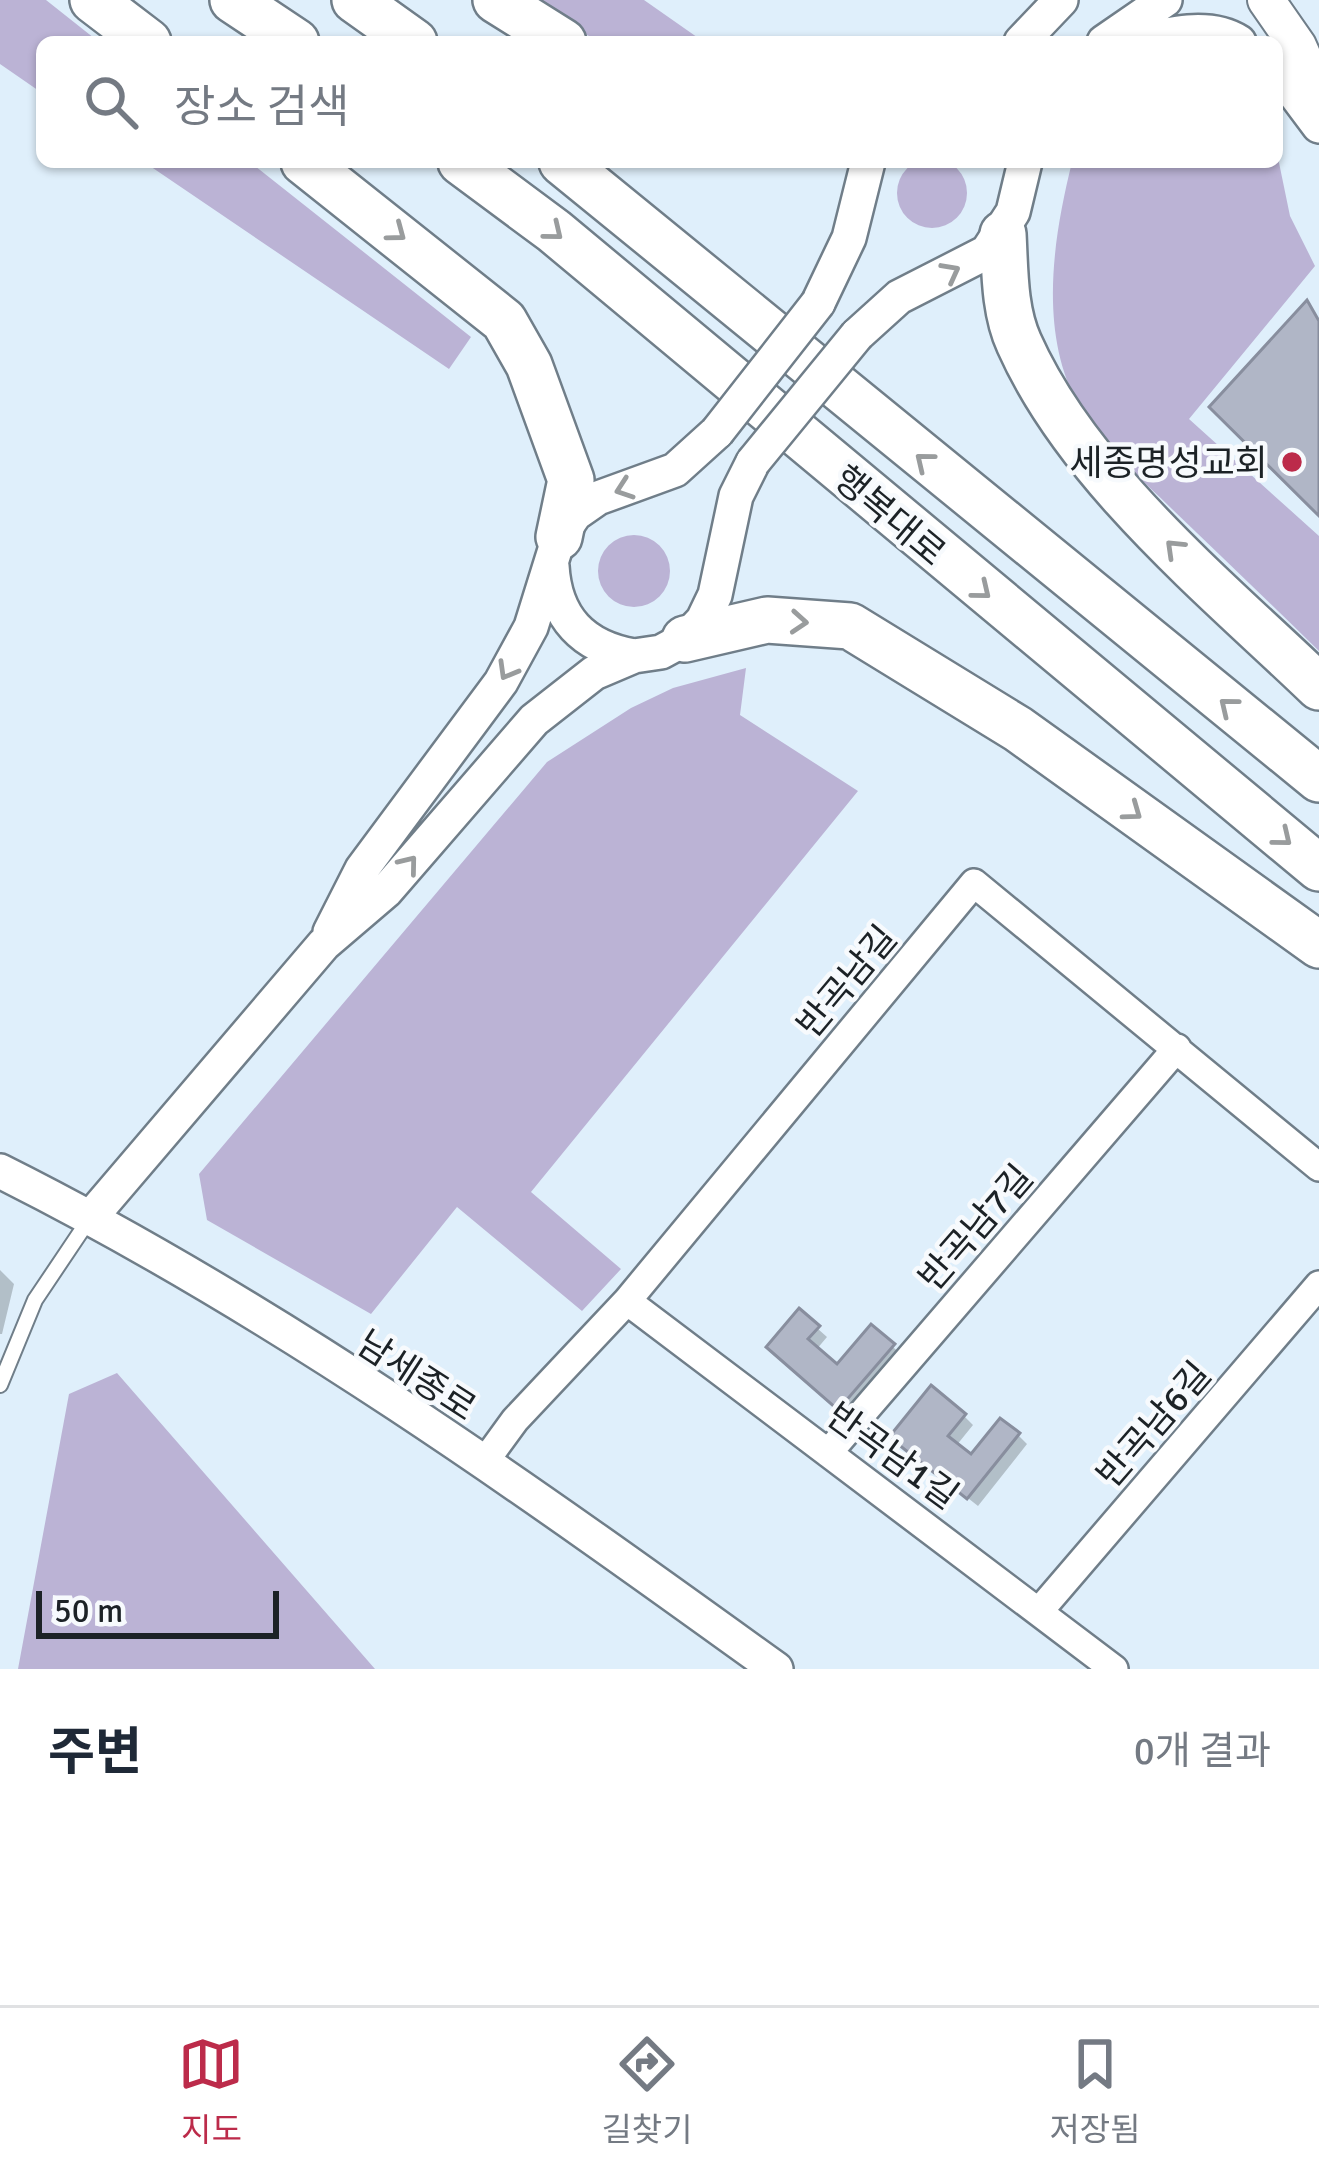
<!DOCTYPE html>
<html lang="ko">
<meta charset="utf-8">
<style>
body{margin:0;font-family:Signika,"Noto Sans KR",sans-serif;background:#f6f6f7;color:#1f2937}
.scale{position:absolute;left:36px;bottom:30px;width:243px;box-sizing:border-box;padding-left:12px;border:6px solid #1c2226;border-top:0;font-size:33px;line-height:42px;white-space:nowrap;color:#1c2226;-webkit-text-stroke:9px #f7fafd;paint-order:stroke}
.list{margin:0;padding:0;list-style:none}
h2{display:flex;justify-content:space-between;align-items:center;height:156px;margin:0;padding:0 48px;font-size:51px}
h2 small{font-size:39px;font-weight:400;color:#747a83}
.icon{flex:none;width:66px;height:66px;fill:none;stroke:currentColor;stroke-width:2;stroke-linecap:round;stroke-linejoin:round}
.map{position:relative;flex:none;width:1319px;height:1669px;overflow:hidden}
.search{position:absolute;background:#fff;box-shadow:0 3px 9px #0004;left:36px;right:36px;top:36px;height:132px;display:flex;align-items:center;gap:30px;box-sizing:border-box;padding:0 42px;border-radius:18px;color:#747a83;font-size:45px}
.sheet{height:336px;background:#fff}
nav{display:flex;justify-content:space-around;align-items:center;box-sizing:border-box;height:168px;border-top:3px solid #e0e1e3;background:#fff;font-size:33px;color:#747a83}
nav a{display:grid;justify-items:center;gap:6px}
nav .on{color:#bc2b4a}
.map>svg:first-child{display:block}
.green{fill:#bbb3d5}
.shadow{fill:#0003}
.building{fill:#b0b6c6;stroke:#888e9e;stroke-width:3}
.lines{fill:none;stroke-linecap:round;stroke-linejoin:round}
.service-casing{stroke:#707e89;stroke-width:18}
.minor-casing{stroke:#707e89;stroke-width:32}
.tertiary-casing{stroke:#707e89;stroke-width:38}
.secondary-casing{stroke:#707e89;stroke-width:40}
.trunk-casing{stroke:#707e89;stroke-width:50}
.service{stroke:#fff;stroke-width:14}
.minor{stroke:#fff;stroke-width:27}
.tertiary{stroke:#fff;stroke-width:33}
.secondary{stroke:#fff;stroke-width:36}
.trunk{stroke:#fff;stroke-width:45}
.tertiary-bridge-casing{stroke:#707e89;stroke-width:38;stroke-linecap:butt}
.tertiary-bridge{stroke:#fff;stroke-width:33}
.oneway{stroke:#999c9d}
.poi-dot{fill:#bc2b4a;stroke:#f7fafd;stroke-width:4.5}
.labels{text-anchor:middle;stroke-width:9;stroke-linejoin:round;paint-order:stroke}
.poi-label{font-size:36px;fill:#1c2226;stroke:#f7fafd;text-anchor:end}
.street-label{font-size:36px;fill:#1c2226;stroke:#f7fafd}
</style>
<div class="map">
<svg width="1319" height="1669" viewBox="0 0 1319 1669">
<rect width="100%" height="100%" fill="#dfeffb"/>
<path class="green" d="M 0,0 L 46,0 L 99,42 L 42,42 L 42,93 L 0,64 Z
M 529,0 L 644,0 L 704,42 L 599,42 Z
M 1277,153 L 1290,216 L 1315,266 L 1189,419 L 1319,536 L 1319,651 C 1270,603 1221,556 1172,509 C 1140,477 1102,447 1079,406 C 1038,333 1053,239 1072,162 L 1277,162 Z
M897 193a35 35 0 1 1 70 0a35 35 0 1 1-70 0Z
M 144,162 L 250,162 L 471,337 L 449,369 Z
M598 571a36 36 0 1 1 72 0a36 36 0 1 1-72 0Z
M 746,668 L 740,715 L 858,791 L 531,1192 L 621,1269 L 582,1311 L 457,1207 L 371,1314 L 207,1220 L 199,1174 L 547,762 L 631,708 L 673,688 Z
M 117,1373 L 375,1669 L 18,1669 L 69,1394 Z"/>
<path class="shadow" d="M 0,1270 L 14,1284 L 2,1334 L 0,1334 Z
M 799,1312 L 827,1337 L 816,1350 L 837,1368 L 871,1328 L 902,1355 L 849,1417 L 779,1356 Z
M 964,1416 L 973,1425 L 956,1446 L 971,1458 L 1018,1435 L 1027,1444 L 978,1506 L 902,1446 Z"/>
<path class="building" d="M 1307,300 L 1319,321 L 1319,516 L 1209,407 Z
M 799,1308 L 820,1326 L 808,1339 L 837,1364 L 871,1324 L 895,1344 L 838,1410 L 766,1347 Z
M 931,1385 L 966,1414 L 948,1436 L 971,1454 L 1000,1418 L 1020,1433 L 967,1499 L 889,1437 Z"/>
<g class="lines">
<g class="service-casing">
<path id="service" d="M 0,1385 L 35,1300 L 88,1221"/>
</g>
<g class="minor-casing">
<path id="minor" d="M 627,1301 L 1114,1669
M 828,1453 L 1177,1048
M 483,1464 L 515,1420 L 627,1301 L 974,883 L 1319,1167
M 1041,1609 L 1319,1285"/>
</g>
<g class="tertiary-casing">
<path id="tertiary" d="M 1021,42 L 1061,0
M 1104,42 L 1165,0
M 1136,42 C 1167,34 1210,23 1239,42
M 1277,70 L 1319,126
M 818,303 L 849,238 L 868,162
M 857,335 L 899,297 L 987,252 L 1013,212 L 1025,162
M 552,566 C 555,618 583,647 634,656
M 330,932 L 362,869 L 501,682 L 531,627 L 559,537 L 575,514 L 598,498 L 675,470 L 717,432
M 0,1171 C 274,1308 528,1490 776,1669
M 91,1217 L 324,944 L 386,891 L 534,720 L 594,673 L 634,656 L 661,652 L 685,639 L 703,620 L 715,595 L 736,496 L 753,462"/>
</g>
<g class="secondary-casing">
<path id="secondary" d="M 1266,0 L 1298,46 L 1319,93"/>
</g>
<g class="trunk-casing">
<path id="trunk" d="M 93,0 L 148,42
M 233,0 L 296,42
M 355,0 L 414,42
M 496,0 L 563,42
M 304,162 L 504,321 L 529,365 L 571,480 L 559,537
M 461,162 L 554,231 L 1319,868
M 562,162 L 1319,779
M 1003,234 C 1005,270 1004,310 1019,343 C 1078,476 1216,588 1319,687
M 685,639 L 767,620 L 850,626 L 1018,729 L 1319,945"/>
</g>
<use href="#service" class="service"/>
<use href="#minor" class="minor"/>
<use href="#tertiary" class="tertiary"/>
<use href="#secondary" class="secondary"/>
<use href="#trunk" class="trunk"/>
<g class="tertiary-bridge-casing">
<path id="tertiary-bridge" d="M 717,432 L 818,303
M 753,462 L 857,335"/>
</g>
<use href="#tertiary-bridge" class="tertiary-bridge"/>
</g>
<defs><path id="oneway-chevron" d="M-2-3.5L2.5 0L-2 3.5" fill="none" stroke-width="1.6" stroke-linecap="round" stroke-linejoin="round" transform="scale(3)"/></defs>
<g class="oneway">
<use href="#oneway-chevron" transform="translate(554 232) rotate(39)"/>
<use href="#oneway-chevron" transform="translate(397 233) rotate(37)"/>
<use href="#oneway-chevron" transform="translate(951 272) rotate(-28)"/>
<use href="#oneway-chevron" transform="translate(924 461) rotate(-141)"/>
<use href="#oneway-chevron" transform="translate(624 489) rotate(161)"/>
<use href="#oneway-chevron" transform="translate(1174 548) rotate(-136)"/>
<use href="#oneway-chevron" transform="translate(982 591) rotate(39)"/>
<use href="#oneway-chevron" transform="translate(799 622) rotate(4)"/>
<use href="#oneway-chevron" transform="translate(507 671) rotate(120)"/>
<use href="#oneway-chevron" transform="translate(1228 706) rotate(-141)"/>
<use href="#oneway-chevron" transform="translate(1133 812) rotate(36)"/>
<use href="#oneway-chevron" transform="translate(1283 838) rotate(39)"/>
<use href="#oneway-chevron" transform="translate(409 864) rotate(-51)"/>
</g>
<circle class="poi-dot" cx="1292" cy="462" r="12"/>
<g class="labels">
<g class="poi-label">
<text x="1268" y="475">세종명성교회</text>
</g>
<g class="street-label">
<text transform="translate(890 515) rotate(40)" y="13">행복대로</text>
<text transform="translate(846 981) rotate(-50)" y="13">반곡남길</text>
<text transform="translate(975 1227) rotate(-49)" y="13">반곡남7길</text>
<text transform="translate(417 1375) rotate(33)" y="13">남세종로</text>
<text transform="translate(1153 1424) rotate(-49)" y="13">반곡남6길</text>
<text transform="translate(893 1455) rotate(36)" y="13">반곡남1길</text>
</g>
</g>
</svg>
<div class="scale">50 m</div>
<div class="search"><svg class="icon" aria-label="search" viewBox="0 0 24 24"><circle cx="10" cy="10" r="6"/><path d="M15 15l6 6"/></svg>장소 검색</div>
</div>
<section class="sheet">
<h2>주변<small>0개 결과</small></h2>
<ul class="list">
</ul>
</section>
<nav>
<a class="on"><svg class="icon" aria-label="map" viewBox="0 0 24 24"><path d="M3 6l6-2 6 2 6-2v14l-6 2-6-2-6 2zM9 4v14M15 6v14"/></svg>지도</a>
<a><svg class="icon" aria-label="directions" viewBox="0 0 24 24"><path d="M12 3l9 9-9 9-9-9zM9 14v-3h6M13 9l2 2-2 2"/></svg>길찾기</a>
<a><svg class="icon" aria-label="saved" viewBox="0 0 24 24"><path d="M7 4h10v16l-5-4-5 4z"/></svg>저장됨</a>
</nav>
